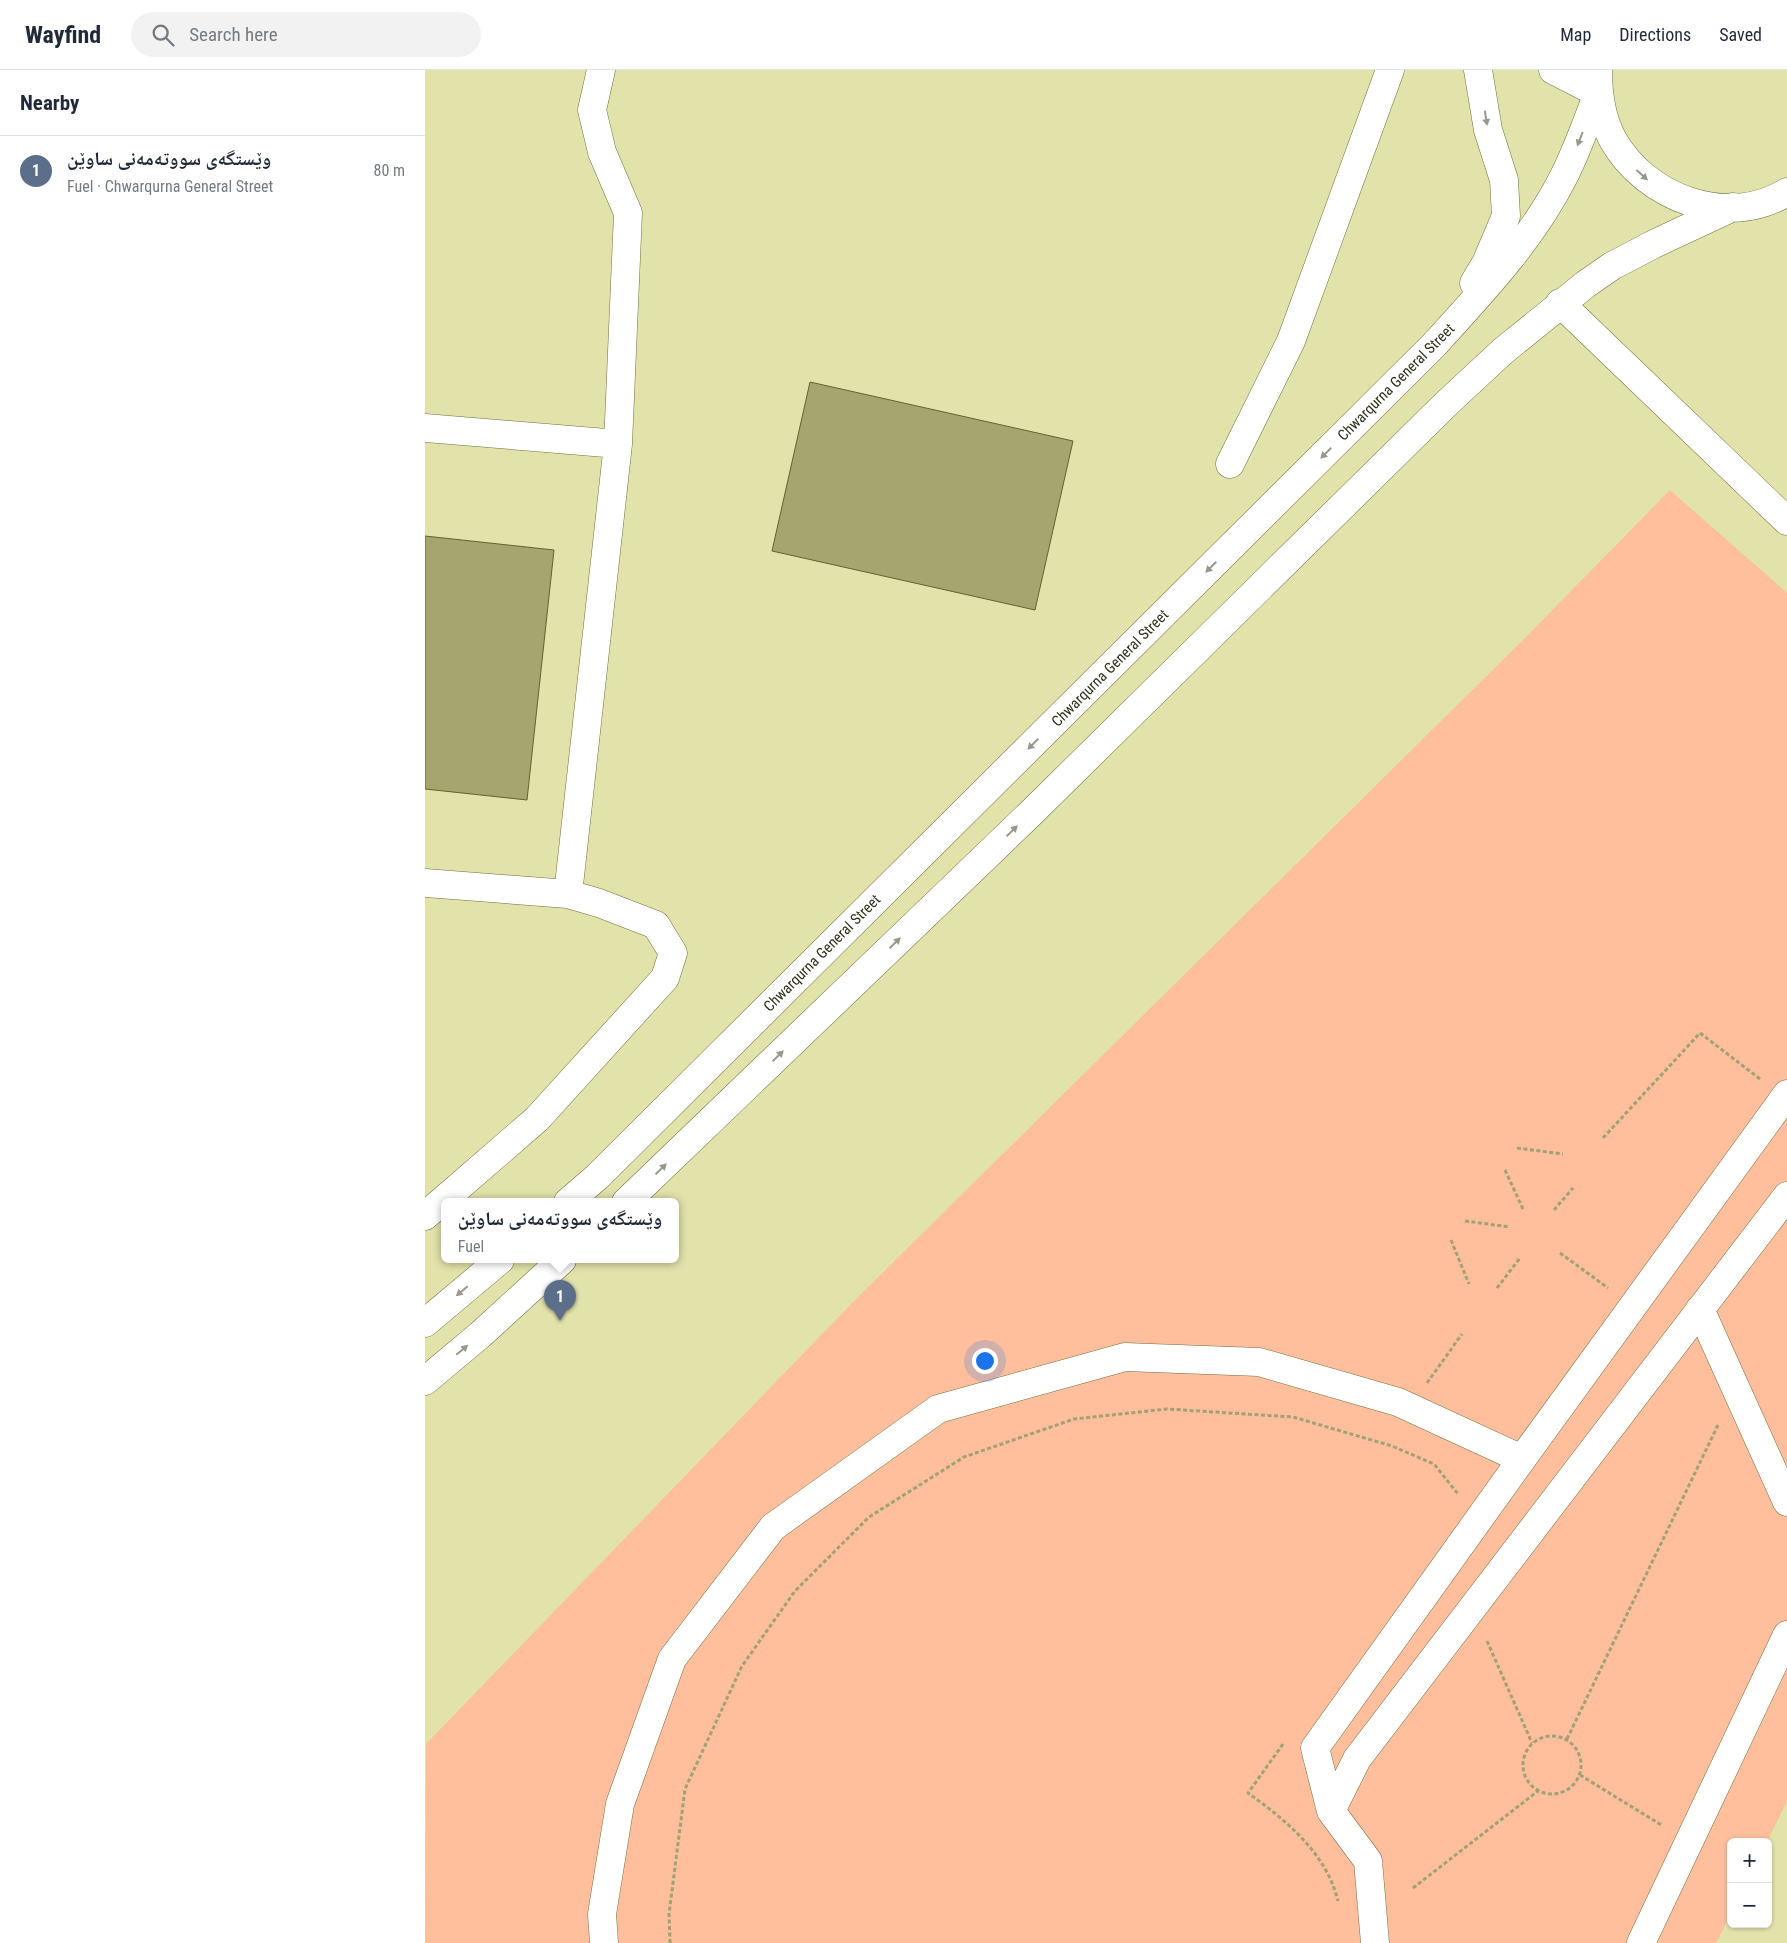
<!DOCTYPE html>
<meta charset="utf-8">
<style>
body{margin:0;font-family:"Roboto Condensed","Noto Naskh Arabic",sans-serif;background:#f2f2f3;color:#1f2937}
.controls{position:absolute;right:15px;bottom:15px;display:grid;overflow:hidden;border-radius:8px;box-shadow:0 1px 4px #0004}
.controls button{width:45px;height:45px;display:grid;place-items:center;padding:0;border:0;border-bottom:1px solid #e0e1e3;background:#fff;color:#1f2937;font:25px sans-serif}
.you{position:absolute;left:559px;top:1290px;width:18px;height:18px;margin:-12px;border:4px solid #fff;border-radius:50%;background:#1a73e8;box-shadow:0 0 0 8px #1a73e833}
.badge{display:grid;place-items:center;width:32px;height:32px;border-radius:50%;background:#0f766e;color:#fff;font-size:16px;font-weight:700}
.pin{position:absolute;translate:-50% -41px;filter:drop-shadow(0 1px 2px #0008)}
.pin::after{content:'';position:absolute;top:26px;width:18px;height:15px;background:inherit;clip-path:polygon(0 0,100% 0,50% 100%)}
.popup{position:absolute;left:16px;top:1128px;width:238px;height:65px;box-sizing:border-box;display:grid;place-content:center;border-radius:8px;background:#fff;filter:drop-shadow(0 1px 4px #0005);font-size:16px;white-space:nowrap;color:#747a83}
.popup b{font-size:19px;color:#1f2937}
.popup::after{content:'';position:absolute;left:50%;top:100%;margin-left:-10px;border:10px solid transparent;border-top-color:#fff}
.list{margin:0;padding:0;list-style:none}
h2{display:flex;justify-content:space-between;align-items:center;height:65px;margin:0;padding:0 20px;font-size:21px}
h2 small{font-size:16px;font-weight:400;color:#747a83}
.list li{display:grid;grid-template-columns:32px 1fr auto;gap:15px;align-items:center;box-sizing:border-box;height:70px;padding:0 20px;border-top:1px solid #e0e1e3}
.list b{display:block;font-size:19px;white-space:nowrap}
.list p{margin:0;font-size:16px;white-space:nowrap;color:#747a83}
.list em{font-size:16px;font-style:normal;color:#747a83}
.icon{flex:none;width:28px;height:28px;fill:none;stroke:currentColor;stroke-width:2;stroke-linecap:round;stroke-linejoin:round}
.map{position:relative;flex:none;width:1362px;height:1873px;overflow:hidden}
header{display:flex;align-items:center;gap:30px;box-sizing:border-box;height:70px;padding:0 25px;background:#fff;border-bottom:1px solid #e0e1e3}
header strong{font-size:24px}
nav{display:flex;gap:28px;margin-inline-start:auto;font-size:18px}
.search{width:350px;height:45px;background:#f2f2f3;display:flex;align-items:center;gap:12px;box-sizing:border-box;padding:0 18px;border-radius:28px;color:#747a83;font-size:19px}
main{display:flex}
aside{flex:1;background:#fff}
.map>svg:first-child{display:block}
.green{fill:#ffbe9c}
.building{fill:#a5a570;stroke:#63622f}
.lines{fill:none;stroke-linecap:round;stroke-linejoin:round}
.minor-casing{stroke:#71703d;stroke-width:29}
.highway-casing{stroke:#71703d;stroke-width:29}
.path{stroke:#a1a176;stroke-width:3;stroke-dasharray:4 2.5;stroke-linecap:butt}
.minor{stroke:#fff;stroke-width:28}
.highway{stroke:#fff;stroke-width:28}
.oneway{fill:#98978c}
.labels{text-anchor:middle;stroke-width:4;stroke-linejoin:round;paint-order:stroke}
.street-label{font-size:15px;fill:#302f1a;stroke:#fff}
</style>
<header>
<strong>Wayfind</strong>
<div class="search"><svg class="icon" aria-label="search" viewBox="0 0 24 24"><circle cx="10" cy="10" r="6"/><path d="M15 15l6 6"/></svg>Search here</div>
<nav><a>Map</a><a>Directions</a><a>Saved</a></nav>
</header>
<main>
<aside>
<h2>Nearby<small></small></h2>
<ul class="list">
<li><span class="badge" style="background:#5c6f8a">1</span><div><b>وێستگەی سووتەمەنی ساوێن</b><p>Fuel · Chwarqurna General Street</p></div><em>80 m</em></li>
</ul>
</aside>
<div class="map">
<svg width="1362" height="1873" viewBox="0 0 1362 1873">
<rect width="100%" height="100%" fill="#e2e2ab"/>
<path class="green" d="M 1245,420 L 1362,523 L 1362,1731 L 1342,1772 L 1306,1772 L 1306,1844 L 1291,1873 L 0,1873 L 1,1674 L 433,1227 L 1098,570 Z"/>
<path class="building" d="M 385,312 L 648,371 L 610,540 L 347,481 Z
M 0,466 L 129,480 L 102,730 L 0,719 Z"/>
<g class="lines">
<g class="minor-casing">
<path id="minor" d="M 1128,0 L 1173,23
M 1135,233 L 1362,451
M 0,358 L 193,374
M 805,394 L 866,271 L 965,0
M 0,813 L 143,824 L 174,833 L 231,855 L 248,883 L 240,908 L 112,1049 L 0,1146
M 143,824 L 193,374 L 203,143 L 177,82 L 167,40 L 176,0
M 1275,1239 L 1362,1432
M 906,1741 L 932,1689 L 1362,1126
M 179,1873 L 177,1844 L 195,1734 L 247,1589 L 348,1457 L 513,1339 L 700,1287 L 834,1292 L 973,1332 L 1097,1389
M 950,1873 L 943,1791 L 906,1741 L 890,1678 L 1097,1389 L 1362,1024
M 1216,1873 L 1362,1565"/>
</g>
<g class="highway-casing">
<path id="highway" d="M 1173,0 C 1173,24 1176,48 1188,70 C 1221,128 1302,159 1362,122
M 1049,213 L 1061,193 L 1081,146 L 1079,110 L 1063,60 L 1053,0
M 143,1132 L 172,1107 L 1009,275 C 1056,223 1106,171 1138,108 C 1152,81 1162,52 1173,23
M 201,1132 L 605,744 L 1021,334 L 1078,281 L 1161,214 L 1187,196 L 1229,174 L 1308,137
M 0,1253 L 75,1190
M 0,1311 L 55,1265 L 137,1190"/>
</g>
<path class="path" d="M 1178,1068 L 1275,963 L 1335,1009
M 1092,1078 L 1138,1084
M 1080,1100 L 1098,1139
M 1129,1140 L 1148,1118
M 1040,1151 L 1085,1157
M 1026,1170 L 1044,1214
M 1135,1183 L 1183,1218
M 1072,1218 L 1095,1188
M 1002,1313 L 1037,1264
M 1062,1571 L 1107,1673
M1098 1695a29 29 0 1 1 58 0a29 29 0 1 1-58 0Z
M 1142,1669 L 1293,1355
M 858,1674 L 823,1723 C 861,1750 902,1784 913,1831
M 1155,1705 L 1238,1756
M 988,1818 L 1113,1721
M 245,1873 L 244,1844 L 260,1719 L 317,1596 L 370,1521 L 444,1447 L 539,1387 L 649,1349 L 742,1339 L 868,1347 L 967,1376 L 1009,1394 L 1033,1424"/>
<use href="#minor" class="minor"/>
<use href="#highway" class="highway"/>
</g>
<defs><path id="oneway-solid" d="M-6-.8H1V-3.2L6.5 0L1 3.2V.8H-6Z" transform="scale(1.25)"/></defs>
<g class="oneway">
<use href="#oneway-solid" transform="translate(1061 48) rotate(81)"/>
<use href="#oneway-solid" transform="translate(1155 69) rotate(111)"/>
<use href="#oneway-solid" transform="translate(1217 105) rotate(42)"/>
<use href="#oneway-solid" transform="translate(901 383) rotate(135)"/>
<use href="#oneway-solid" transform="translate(786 497) rotate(135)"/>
<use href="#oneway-solid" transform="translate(608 674) rotate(135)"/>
<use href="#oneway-solid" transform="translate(587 761) rotate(-44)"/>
<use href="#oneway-solid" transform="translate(470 873) rotate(-44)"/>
<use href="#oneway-solid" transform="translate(353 986) rotate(-44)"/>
<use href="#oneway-solid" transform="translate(236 1099) rotate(-44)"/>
<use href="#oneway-solid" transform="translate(37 1221) rotate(140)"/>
<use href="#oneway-solid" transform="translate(37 1280) rotate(-40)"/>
</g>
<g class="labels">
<g class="street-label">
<text transform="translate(971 312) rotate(-45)" y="5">Chwarqurna General Street</text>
<text transform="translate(685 598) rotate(-45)" y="5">Chwarqurna General Street</text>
<text transform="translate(397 883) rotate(-45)" y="5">Chwarqurna General Street</text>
</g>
</g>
</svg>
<div class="controls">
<button>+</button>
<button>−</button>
</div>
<div class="you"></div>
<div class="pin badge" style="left:135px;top:1251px;background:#5c6f8a">1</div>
<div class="popup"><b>وێستگەی سووتەمەنی ساوێن</b>Fuel</div>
</div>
</main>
